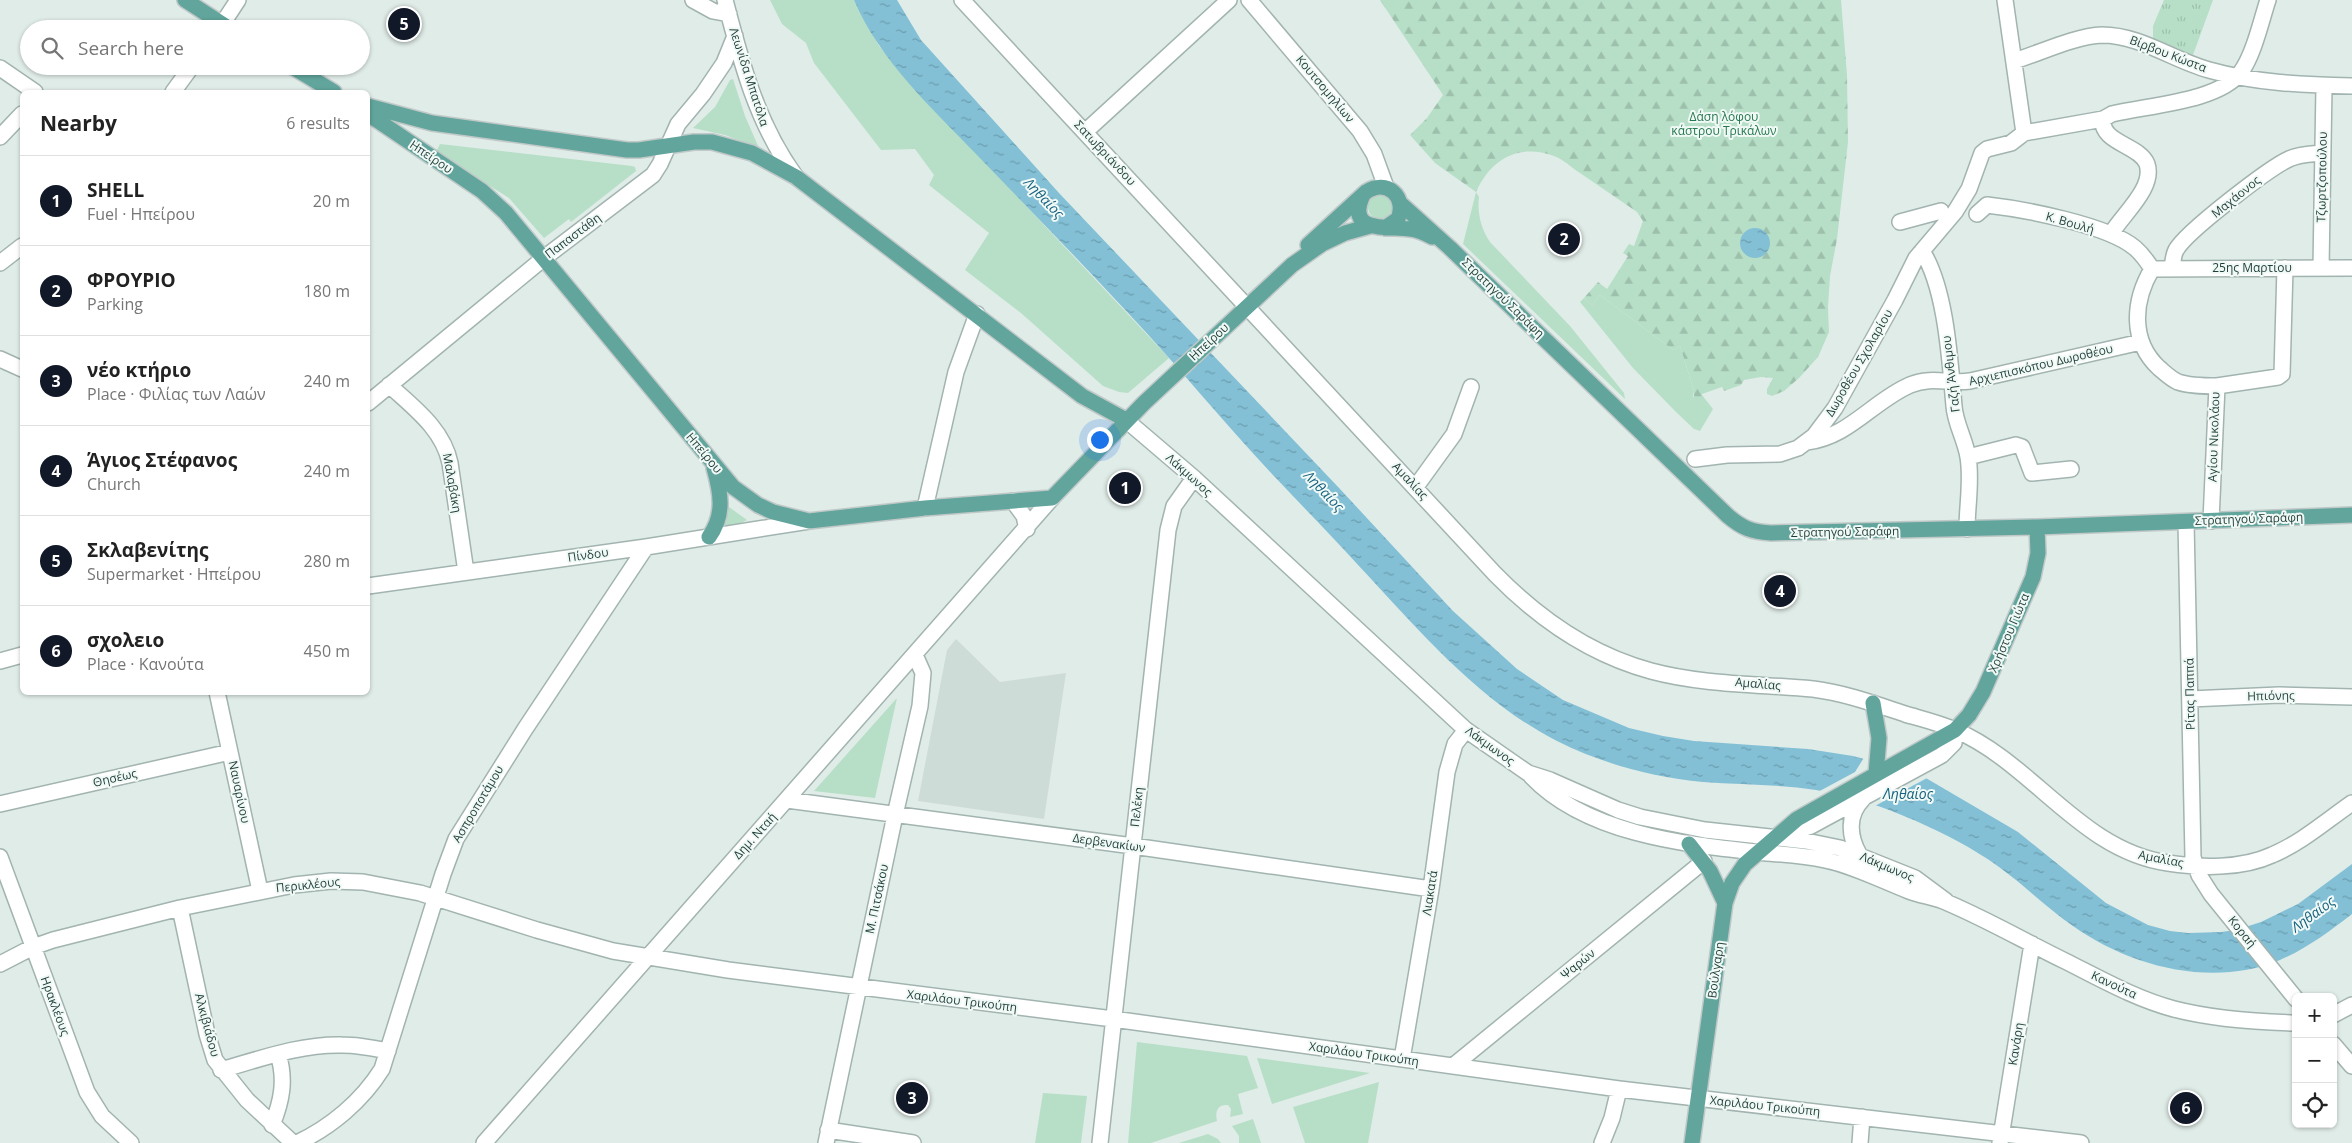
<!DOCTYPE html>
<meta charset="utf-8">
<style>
body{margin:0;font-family:"Open Sans",sans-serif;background:#f6f6f6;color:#222}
.controls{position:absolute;right:15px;bottom:15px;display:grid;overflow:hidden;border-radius:8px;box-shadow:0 1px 4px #0004}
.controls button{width:45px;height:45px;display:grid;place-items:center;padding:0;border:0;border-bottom:1px solid #e0e0e0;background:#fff;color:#222;font:25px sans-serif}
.you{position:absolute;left:1099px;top:439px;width:18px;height:18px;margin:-12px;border:4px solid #fff;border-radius:50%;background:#1a73e8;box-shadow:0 0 0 8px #1a73e833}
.badge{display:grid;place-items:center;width:32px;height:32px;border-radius:50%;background:#111827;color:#fff;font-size:16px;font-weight:700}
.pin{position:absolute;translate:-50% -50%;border:2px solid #fff;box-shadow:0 1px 5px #0006}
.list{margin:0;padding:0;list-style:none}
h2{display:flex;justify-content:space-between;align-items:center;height:65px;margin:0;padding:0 20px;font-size:21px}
h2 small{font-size:16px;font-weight:400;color:#767676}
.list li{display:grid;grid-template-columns:32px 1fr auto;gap:15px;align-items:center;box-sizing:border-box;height:90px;padding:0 20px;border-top:1px solid #e0e0e0}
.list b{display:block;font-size:19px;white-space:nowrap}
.list p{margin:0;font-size:16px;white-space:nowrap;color:#767676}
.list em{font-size:16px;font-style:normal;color:#767676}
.icon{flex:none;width:28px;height:28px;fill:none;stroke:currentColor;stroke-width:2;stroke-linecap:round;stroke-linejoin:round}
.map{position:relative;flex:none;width:2352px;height:1143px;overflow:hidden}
.search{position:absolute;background:#fff;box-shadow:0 1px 4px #0004;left:20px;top:20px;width:350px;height:55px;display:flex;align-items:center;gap:12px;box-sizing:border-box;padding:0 18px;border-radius:28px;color:#767676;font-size:19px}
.panel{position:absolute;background:#fff;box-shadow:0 1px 4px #0004;left:20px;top:90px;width:350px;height:605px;border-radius:8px}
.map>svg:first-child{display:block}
.built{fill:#cedcd7}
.grass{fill:#b7dfc7}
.forest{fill:url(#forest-firs)}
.park{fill:url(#park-tufts)}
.water{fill:url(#water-ripples)}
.pier{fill:#e0ece8}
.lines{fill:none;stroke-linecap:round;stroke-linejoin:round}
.minor-casing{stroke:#a2b4b0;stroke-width:18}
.major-casing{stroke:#c0c9c8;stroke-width:18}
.minor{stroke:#fff;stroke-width:15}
.major{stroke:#61a59c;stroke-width:15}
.labels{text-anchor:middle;stroke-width:4;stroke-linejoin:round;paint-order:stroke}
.street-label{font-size:12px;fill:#1f3e39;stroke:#f1f9f6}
.park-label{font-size:12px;fill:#26784f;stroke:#f1f9f6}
.water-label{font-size:14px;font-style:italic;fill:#15617f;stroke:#f1f9f6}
</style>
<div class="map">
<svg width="2352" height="1143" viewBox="0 0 2352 1143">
<defs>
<pattern id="forest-firs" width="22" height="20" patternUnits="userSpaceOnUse" patternTransform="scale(1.25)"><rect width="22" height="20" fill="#b7dfc7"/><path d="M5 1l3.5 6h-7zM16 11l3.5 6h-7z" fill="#9dc0ac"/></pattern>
<pattern id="park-tufts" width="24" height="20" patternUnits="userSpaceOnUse" patternTransform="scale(1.25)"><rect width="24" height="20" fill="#b7dfc7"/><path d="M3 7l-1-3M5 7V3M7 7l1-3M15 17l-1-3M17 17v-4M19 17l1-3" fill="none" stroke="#9dc0ac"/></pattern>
<pattern id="water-ripples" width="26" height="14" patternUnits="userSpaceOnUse" patternTransform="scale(1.25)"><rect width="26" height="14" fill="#83c0d6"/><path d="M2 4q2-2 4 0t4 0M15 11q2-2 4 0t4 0" fill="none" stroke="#6b9daf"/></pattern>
</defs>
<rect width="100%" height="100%" fill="#e0ece8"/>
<path class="built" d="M 956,639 L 1000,682 L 1066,673 L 1044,819 L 918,801 L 947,650 Z"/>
<path class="grass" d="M 770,0 L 854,0 L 879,46 L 904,76 L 1169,358 L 1128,393 L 1119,392 L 1103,386 L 1021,313 L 965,270 L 989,233 L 929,185 L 934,175 L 915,149 L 881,150 L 814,63 L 806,43 L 782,24 Z
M 733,79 L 745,116 L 759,148 L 725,135 L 693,128 L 715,107 L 730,80 Z
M 440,144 L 632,166 L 635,167 L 636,171 L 571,222 L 569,219 L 544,238 L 509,198 L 436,152 Z
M 1476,192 L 1479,197 C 1477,213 1481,229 1490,242 L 1570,326 L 1624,393 L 1625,399 L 1463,244 Z
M1368 207a12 12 0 1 1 24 0a12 12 0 1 1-24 0Z
M 1600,295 L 1673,350 L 1680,346 L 1694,391 L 1693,397 L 1702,395 L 1713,409 L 1700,431 L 1694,429 L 1676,412 L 1633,368 L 1580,302 L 1584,298 L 1592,305 Z
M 729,507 L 747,520 L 727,530 L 724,528 L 727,519 L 727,508 Z
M 897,698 L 875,798 L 814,791 Z
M 1137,1042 L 1247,1056 L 1258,1088 L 1238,1094 L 1243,1114 L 1230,1117 L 1231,1109 L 1228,1105 C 1217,1104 1215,1112 1217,1121 L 1151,1143 L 1128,1143 Z
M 1257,1058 L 1370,1073 L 1272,1104 Z
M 1379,1082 L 1368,1143 L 1305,1143 L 1293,1107 Z
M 1043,1093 L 1087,1096 L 1081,1143 L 1035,1143 Z
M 1253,1119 L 1261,1143 L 1239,1143 L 1239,1136 L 1232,1126 Z
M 1208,1134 L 1218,1139 L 1221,1143 L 1179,1143 Z"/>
<path class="forest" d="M 1380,0 L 1841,0 L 1847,75 L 1848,142 L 1837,239 L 1830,276 L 1828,307 L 1829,332 L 1818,357 L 1799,378 L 1784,391 L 1772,396 L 1767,394 L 1767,389 L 1773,378 L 1761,377 L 1744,380 L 1741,385 L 1724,391 L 1722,387 L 1702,394 L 1700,402 L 1694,403 L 1694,391 L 1680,346 L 1673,350 L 1600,295 L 1592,305 L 1584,298 L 1598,282 L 1607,289 L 1628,256 L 1623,253 L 1629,244 L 1634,246 L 1643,221 L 1637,212 C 1618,199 1599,186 1580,173 C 1572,168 1563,159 1554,156 C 1518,143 1491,159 1476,192 L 1435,163 L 1410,135 L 1427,118 L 1443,95 Z"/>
<path class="park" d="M 2164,0 L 2213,0 L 2193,55 L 2153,38 L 2153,26 Z"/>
<path class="water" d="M 854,0 L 897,0 L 921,40 L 1059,193 L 1340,489 L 1453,611 L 1517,669 L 1563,700 L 1629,728 L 1663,736 L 1694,741 L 1808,749 L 1853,756 L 1919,774 L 2018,832 L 2106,903 L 2148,925 L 2170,931 L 2188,933 L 2221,932 L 2236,930 L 2261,922 L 2298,904 L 2352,864 L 2352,914 C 2330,931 2306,949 2280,960 C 2212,988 2131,967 2073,926 C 2047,908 2024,885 1999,867 C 1973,848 1945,834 1916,821 C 1884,807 1851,796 1816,790 C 1779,784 1741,785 1703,782 C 1652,777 1603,764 1557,741 C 1478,701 1418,629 1359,566 C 1331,535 1302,506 1274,476 C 1224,423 1178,366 1128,313 C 1079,260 1028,208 977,155 C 932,108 880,61 854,0 Z
M1740 243a15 15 0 1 1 30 0a15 15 0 1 1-30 0Z"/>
<path class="pier" d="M 1865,756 L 1920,772 L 1929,777 L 1873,807 L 1816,793 L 1855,772 Z"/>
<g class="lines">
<g class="minor-casing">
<path id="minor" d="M 693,0 L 713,11 L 729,14
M 725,0 C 741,62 757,124 796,177
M 962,0 L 1495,574 C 1538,618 1591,655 1651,671 C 1703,685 1760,684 1813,689 C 1845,693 1875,704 1905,714 C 1922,719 1939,723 1955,730 C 2033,763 2081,851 2168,863 C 2200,868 2242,869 2272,855 C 2301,843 2326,821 2352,803
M 1249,0 L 1360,131 L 1374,154 L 1386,187
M 219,29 L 238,0
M 2014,61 C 2040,53 2075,36 2102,35 C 2140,35 2173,60 2209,70 C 2255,83 2304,85 2352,86
M 0,68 L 35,92
M 173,92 L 192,66
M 2103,119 C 2100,143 2140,145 2147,164 C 2155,188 2122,215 2111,234
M 1086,131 L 1229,0
M 2024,133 L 2103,119 L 2112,114 C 2148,105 2218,102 2241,72 C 2254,54 2261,21 2268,0
M 0,137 L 22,114
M 1977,214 L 1987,205 C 2023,209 2108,225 2135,248 C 2142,254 2147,261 2152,269
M 1900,222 L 1941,211
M 1922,251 C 1946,288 1950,361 1954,406 C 1955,423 1965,439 1968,457 C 1972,480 1967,506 1967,529
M 0,263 L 22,246
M 2321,268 L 2324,86
M 2152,269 C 2133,301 2130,341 2159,368 C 2165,373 2171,379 2178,382 C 2190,386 2204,386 2217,386 L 2211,521
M 2152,269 L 2352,268
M 2172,269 C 2173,263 2173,255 2176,250 C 2186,232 2269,168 2289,159 C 2299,154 2311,154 2322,153
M 0,359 L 22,369
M 389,385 C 414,408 443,429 450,463 L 466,572
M 2217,386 L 2278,377 L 2282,374 L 2285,268
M 368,403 L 544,258 L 653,175 L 660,164 L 678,124 L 703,94 L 724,63 L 735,36
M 1126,420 L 1194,478 L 1466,730 L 1528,773 L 1550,780 L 1618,810 L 1640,817 L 1705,830 L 1806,841 L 1840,848 L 1915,878 L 1946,901
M 1807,442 C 1849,437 1873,401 1910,385 C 1932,376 1949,384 1970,381 L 2141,342
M 1968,457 L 2016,445 L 2022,447 L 2032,473 L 2071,469
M 1695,459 L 1727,455 L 1780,454 L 1798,448 L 1814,436 L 1835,408 L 1895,300 L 1916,258 L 1955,212 L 1969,189 L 1982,153 L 1987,149 L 2011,143 L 2024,133 L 2005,0
M 1415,488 L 1454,434 L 1471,387
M 1013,501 L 1024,516 L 1027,529
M 925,508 L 956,372 L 977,314
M 2186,522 L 2193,857 L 2199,875 L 2211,894 L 2296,999
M 368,586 L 646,547 L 809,521
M 0,661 L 22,655
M 217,692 L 260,891
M 2190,699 L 2279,695 L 2352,697
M 1531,776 C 1585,833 1681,844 1756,852 C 1778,854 1802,855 1825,860 C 1854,866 1881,880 1909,891 C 1922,896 1936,897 1948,903 C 1988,920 2026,942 2065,961 C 2101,979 2136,999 2174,1009 C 2213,1019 2255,1022 2296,1023
M 787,800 L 1133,846 L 1431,889
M 0,804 L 230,752
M 1779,836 L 1811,826 L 1942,755 L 1954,743 L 1955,730
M 1859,854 C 1849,836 1847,815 1863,799
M 0,857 L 87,1092 L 102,1116 L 131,1143
M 180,908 L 207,1034 L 215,1060 L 247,1100 L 293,1143
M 0,964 L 33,947 L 53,940 L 180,908 L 294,885 L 331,881 L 363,882 L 420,893 L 537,930 L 613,951 L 728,970 L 1113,1019 L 1619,1089 L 2081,1143
M 2333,1015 L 2352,1005
M 2333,1044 L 2352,1066
M 1402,1059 L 1431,889 L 1447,772 L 1455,744 L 1466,730
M 1453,1066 L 1704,861
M 221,1070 C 260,1059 300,1044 342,1045 C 357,1045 373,1048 388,1051
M 272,1125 C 282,1101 286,1079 278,1054
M 828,1130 L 913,1143
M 297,1143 C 331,1127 362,1101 382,1069 L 443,874 L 456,839 L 525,729 L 646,547
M 484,1143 L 1052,498
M 826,1143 L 895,815 L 920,706 L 923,673 L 915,655
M 1100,1143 L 1168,530 L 1174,506 L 1194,478
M 1602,1143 L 1612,1118 L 1619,1089
M 1860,1143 L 1862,1117
M 2000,1143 L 2032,944"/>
</g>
<g class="major-casing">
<path id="major" d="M 185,0 L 230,29
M 291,66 L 334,92
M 368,106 L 432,123 L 627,150 L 639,150 L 694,142 L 712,142 L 752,153 L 796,177 L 1082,396 L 1126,420
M 368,114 L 482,191 L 506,213 L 733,487 L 758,505 L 773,512 L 809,521 L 925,508 L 1052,498 L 1144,403 L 1292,265 L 1322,244 L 1345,233 L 1370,226
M 1363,195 C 1345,234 1388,226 1410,229 C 1418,230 1425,233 1432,237
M 1401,204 L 1450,248 L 1728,516 C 1742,528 1752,532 1771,533 L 2037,527 L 2352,515
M 1308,245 L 1366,192 C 1387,178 1407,197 1398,219 L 1385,228
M 709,537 C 725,515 721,493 714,468
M 1873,703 L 1879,738 L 1876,774
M 1689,844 L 1710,871 L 1725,903
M 1692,1143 L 1725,903 L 1732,883 L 1745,864 L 1797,819 L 1955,730 L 1969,715 L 1983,692 L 2033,577 L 2038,553 L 2037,527"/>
</g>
<use href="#minor" class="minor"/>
<use href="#major" class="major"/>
</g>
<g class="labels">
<g class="street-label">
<text transform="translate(2168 54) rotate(21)" y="4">Βίρβου Κώστα</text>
<text transform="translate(749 77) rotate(72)" y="4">Λεωνίδα Μπατόλα</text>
<text transform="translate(1325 89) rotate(50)" y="4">Κουτσομηλίων</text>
<text transform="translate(1105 153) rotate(47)" y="4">Σατωβριάνδου</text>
<text transform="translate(431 157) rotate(34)" y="4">Ηπείρου</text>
<text transform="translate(2322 177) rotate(-89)" y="4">Τζωρτζοπούλου</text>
<text transform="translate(2236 197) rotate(-39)" y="4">Μαχάονος</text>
<text transform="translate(2070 223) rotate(16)" y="4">Κ. Βουλή</text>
<text transform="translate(573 236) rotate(-37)" y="4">Παπαστάθη</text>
<text x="2252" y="272">25ης Μαρτίου</text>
<text transform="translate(1503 298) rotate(44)" y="4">Στρατηγού Σαράφη</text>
<text transform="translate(1209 342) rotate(-43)" y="4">Ηπείρου</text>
<text transform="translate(1859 363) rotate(-60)" y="4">Δωροθέου Σχολαρίου</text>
<text transform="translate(2041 365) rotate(-13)" y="4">Αρχιεπισκόπου Δωροθέου</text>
<text transform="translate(1951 374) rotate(-97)" y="4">Γαζή Άνθιμου</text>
<text transform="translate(2214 437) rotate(-88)" y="4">Αγίου Νικολάου</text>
<text transform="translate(704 453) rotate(50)" y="4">Ηπείρου</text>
<text transform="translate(1189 475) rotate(42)" y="4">Λάκμωνος</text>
<text transform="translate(1410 481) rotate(47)" y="4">Αμαλίας</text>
<text transform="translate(452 483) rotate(80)" y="4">Μαλαβάκη</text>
<text transform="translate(2249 519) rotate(-2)" y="4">Στρατηγού Σαράφη</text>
<text transform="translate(1845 532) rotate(-1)" y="4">Στρατηγού Σαράφη</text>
<text transform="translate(588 555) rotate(-8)" y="4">Πίνδου</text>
<text transform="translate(2009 633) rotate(-67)" y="4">Χρήστου Γιώτα</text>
<text transform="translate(1758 684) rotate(5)" y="4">Αμαλίας</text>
<text transform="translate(2190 694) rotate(-91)" y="4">Ρίτας Παππά</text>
<text transform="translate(2271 696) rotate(-1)" y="4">Ηπιόνης</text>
<text transform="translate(1490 746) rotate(36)" y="4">Λάκμωνος</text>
<text transform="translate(115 778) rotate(-13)" y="4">Θησέως</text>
<text transform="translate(239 792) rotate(78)" y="4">Ναυαρίνου</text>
<text transform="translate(478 804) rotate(-59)" y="4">Ασπροποτάμου</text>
<text transform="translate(1137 807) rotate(-84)" y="4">Πελέκη</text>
<text transform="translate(755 836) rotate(-48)" y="4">Δημ. Νταή</text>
<text transform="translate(1109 843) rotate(8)" y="4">Δερβενακίων</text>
<text transform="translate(2161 859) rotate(11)" y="4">Αμαλίας</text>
<text transform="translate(1887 867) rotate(23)" y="4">Λάκμωνος</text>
<text transform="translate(308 885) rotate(-6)" y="4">Περικλέους</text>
<text transform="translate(1430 893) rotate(-81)" y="4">Λιακατά</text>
<text transform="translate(877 899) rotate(-78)" y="4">Μ. Πιτσάκου</text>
<text transform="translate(2242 932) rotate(51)" y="4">Κοραή</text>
<text transform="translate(1578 964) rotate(-39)" y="4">Ψαρών</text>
<text transform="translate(1716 970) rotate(-82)" y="4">Βούλγαρη</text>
<text transform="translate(2114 985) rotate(25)" y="4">Κανούτα</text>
<text transform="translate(962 1001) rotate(7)" y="4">Χαριλάου Τρικούπη</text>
<text transform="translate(55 1006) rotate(70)" y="4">Ηρακλέους</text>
<text transform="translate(207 1025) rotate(75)" y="4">Αλκιβιάδου</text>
<text transform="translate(2016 1044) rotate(-81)" y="4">Κανάρη</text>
<text transform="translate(1364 1054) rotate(8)" y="4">Χαριλάου Τρικούπη</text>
<text transform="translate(1765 1106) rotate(6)" y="4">Χαριλάου Τρικούπη</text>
</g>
<g class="park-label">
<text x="1724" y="121">Δάση λόφου<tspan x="1724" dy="14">κάστρου Τρικάλων</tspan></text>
</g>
<g class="water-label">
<text transform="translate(1044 198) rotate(46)" y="5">Ληθαίος</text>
<text transform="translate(1324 491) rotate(46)" y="5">Ληθαίος</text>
<text x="1908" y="799">Ληθαίος</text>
<text transform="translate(2313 914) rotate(-36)" y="5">Ληθαίος</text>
</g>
</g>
</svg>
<div class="controls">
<button>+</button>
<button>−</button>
<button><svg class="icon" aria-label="locate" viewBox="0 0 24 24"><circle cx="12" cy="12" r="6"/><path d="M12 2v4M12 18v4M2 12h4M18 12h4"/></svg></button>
</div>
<div class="you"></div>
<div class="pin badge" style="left:1125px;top:488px">1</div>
<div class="pin badge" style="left:1564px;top:239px">2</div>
<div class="pin badge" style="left:912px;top:1098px">3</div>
<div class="pin badge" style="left:1780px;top:591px">4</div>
<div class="pin badge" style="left:404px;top:24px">5</div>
<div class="pin badge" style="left:2186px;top:1108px">6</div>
<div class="search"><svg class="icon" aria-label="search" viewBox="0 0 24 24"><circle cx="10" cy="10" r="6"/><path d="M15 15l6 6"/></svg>Search here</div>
<section class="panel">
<h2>Nearby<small>6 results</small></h2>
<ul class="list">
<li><span class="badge">1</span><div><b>SHELL</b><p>Fuel · Ηπείρου</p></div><em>20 m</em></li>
<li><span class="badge">2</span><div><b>ΦΡΟΥΡΙΟ</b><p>Parking</p></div><em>180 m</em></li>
<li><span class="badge">3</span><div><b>νέο κτήριο</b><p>Place · Φιλίας των Λαών</p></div><em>240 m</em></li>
<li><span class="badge">4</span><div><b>Άγιος Στέφανος</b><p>Church</p></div><em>240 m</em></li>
<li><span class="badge">5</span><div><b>Σκλαβενίτης</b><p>Supermarket · Ηπείρου</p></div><em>280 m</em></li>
<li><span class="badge">6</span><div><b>σχολειο</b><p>Place · Κανούτα</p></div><em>450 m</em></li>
</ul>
</section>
</div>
